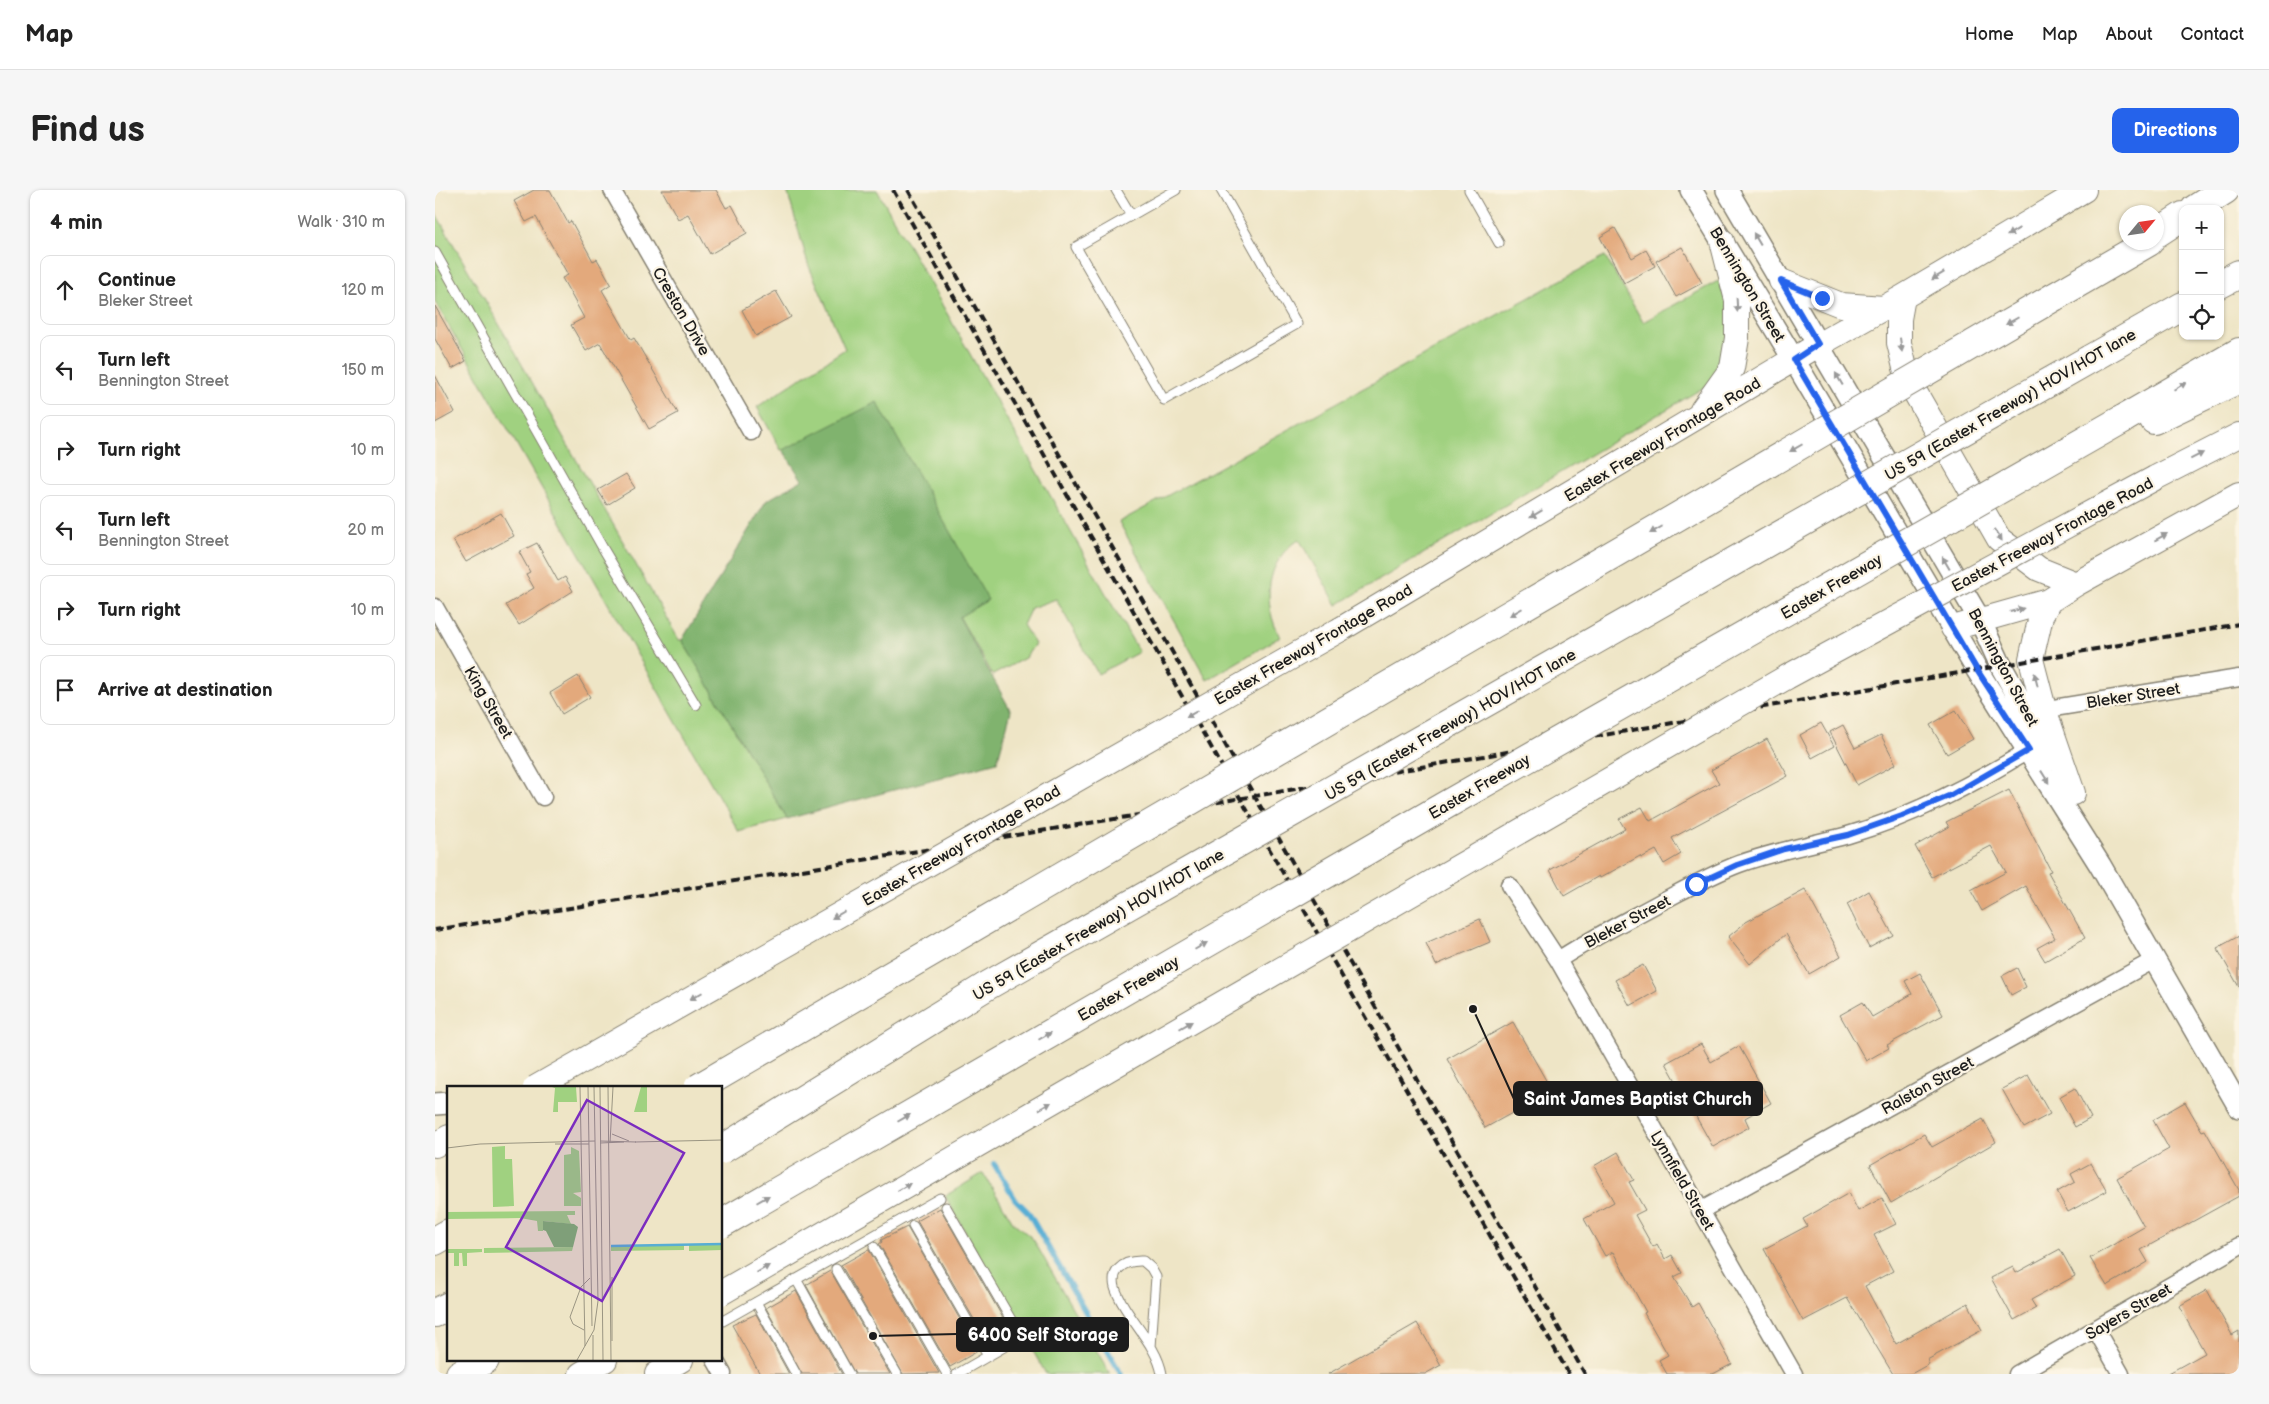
<!DOCTYPE html>
<meta charset="utf-8">
<style>
body{margin:0;font-family:"Balsamiq Sans",sans-serif;background:#f6f6f6;color:#222}
.controls{position:absolute;right:15px;top:15px;display:grid;overflow:hidden;border-radius:10px;box-shadow:0 1px 4px #0004}
.controls button{width:45px;height:45px;display:grid;place-items:center;padding:0;border:0;border-bottom:1px solid #e0e0e0;background:#fff;color:#222;font:25px sans-serif}
.compass{position:absolute;left:1684px;top:15px;width:45px;height:45px;border-radius:50%;background:#fff;box-shadow:0 1px 4px #0004;rotate:61deg}
.stop{position:absolute;width:15px;height:15px;margin:-11px;border:4px solid #2563eb;border-radius:50%;background:#fff}
.stop.end{background:#2563eb;border-color:#fff;box-shadow:0 1px 5px #0008}
.list{margin:0;padding:0;list-style:none}
h2{display:flex;justify-content:space-between;align-items:center;height:65px;margin:0;padding:0 20px;font-size:21px}
h2 small{font-size:16px;font-weight:400;color:#767676}
.list li{display:grid;grid-template-columns:32px 1fr auto;gap:15px;align-items:center;box-sizing:border-box;height:70px;margin:0 10px 10px;padding:0 10px;border:1px solid #e0e0e0;border-radius:10px}
.list b{display:block;font-size:19px;white-space:nowrap}
.list p{margin:0;font-size:16px;white-space:nowrap;color:#767676}
.list em{font-size:16px;font-style:normal;color:#767676}
.icon{flex:none;width:28px;height:28px;fill:none;stroke:currentColor;stroke-width:2;stroke-linecap:round;stroke-linejoin:round}
.map{position:relative;flex:none;width:1804px;height:1184px;overflow:hidden;border-radius:10px}
header{display:flex;align-items:center;gap:30px;box-sizing:border-box;height:70px;padding:0 25px;background:#fff;border-bottom:1px solid #e0e0e0}
header strong{font-size:24px}
nav{display:flex;gap:28px;margin-inline-start:auto;font-size:18px}
.intro{display:flex;align-items:center;justify-content:space-between;box-sizing:border-box;height:120px;padding:0 30px}
h1{margin:0;font-size:35px}
.button{padding:12px 22px;border-radius:10px;background:#2563eb;color:#fff;font-size:18px;font-weight:700}
main{display:flex;gap:30px;padding:0 30px}
aside{flex:1;background:#fff;border-radius:10px;box-shadow:0 1px 4px #0004}
.map>svg:first-child{display:block}
.green{fill:#a0d180;stroke:#5e764e}
.forest{fill:#80b36e;stroke:#4e6845}
.lines{fill:none;stroke-linecap:round;stroke-linejoin:round}
.stream{stroke:#58aed4;stroke-width:5.5}
.building{fill:#e3a97b}
.service-casing{stroke:#858071;stroke-width:11}
.minor-casing{stroke:#858071;stroke-width:19}
.tertiary-casing{stroke:#858071;stroke-width:24}
.secondary-casing{stroke:#858071;stroke-width:26}
.motorway-casing{stroke:#858071;stroke-width:30}
.service{stroke:#fff;stroke-width:9}
.minor{stroke:#fff;stroke-width:16}
.tertiary{stroke:#fff;stroke-width:21}
.secondary{stroke:#fff;stroke-width:24}
.motorway{stroke:#fff;stroke-width:28}
.rail{stroke:#1c1c1c;stroke-width:4;stroke-dasharray:8 4;stroke-linecap:butt}
.secondary-bridge-casing{stroke:#858071;stroke-width:26;stroke-linecap:butt}
.motorway-bridge-casing{stroke:#858071;stroke-width:30;stroke-linecap:butt}
.secondary-bridge{stroke:#fff;stroke-width:24}
.motorway-bridge{stroke:#fff;stroke-width:28}
.oneway{fill:#999}
.route{stroke:#2563eb;stroke-width:6}
.labels{text-anchor:middle;stroke-width:4.5;stroke-linejoin:round;paint-order:stroke}
.street-label{font-size:16px;fill:#1c1c1c;stroke:#fcf5e5}
.inset-river{fill:none;stroke:#58aed4;stroke-width:2.5}
.inset-road{fill:none;stroke:#9a9582;stroke-width:1}
.view{fill:#7b2cbf;fill-opacity:0.15;stroke:#7b2cbf;stroke-width:2.5}
.inset-edge{fill:none;stroke:#1c1c1c;stroke-width:2.5}
.leader{fill:none;stroke:#1c1c1c;stroke-width:2}
.callout-dot{fill:#1c1c1c;stroke:#fcf5e5;stroke-width:2}
.callout{fill:#1c1c1c;stroke:#1c1c1c;stroke-width:2}
.callout-label{font-size:18px;text-anchor:middle;font-weight:bold;fill:#fff}
</style>
<header>
<strong>Map</strong>
<nav><a>Home</a><a>Map</a><a>About</a><a>Contact</a></nav>
</header>
<div class="intro"><h1>Find us</h1><a class="button">Directions</a></div>
<main>
<aside>
<h2>4 min<small>Walk · 310 m</small></h2>
<ul class="list">
<li><svg class="icon" aria-label="ahead" viewBox="0 0 24 24"><path d="M12 20V5M6 11l6-6 6 6"/></svg><div><b>Continue</b><p>Bleker Street</p></div><em>120 m</em></li>
<li><svg class="icon" aria-label="left" viewBox="0 0 24 24"><path d="M17 20v-9H6M10 6l-5 5 5 5"/></svg><div><b>Turn left</b><p>Bennington Street</p></div><em>150 m</em></li>
<li><svg class="icon" aria-label="right" viewBox="0 0 24 24"><path d="M7 20v-9h11M14 6l5 5-5 5"/></svg><div><b>Turn right</b></div><em>10 m</em></li>
<li><svg class="icon" aria-label="left" viewBox="0 0 24 24"><path d="M17 20v-9H6M10 6l-5 5 5 5"/></svg><div><b>Turn left</b><p>Bennington Street</p></div><em>20 m</em></li>
<li><svg class="icon" aria-label="right" viewBox="0 0 24 24"><path d="M7 20v-9h11M14 6l5 5-5 5"/></svg><div><b>Turn right</b></div><em>10 m</em></li>
<li><svg class="icon" aria-label="arrive" viewBox="0 0 24 24"><path d="M6 21V4h12l-3 4 3 4H6"/></svg><div><b>Arrive at destination</b></div></li>
</ul>
</aside>
<div class="map">
<svg width="1804" height="1184" viewBox="0 0 1804 1184">
<rect width="100%" height="100%" fill="#fcf5e5"/>
<filter id="ink" filterUnits="userSpaceOnUse"><feTurbulence type="fractalNoise" baseFrequency=".02" numOctaves="2"/><feDisplacementMap in="SourceGraphic" scale="10" xChannelSelector="R" yChannelSelector="G"/><feConvolveMatrix kernelMatrix="1 2 1 2 8 2 1 2 1" color-interpolation-filters="sRGB"/></filter>
<filter id="wash" filterUnits="userSpaceOnUse"><feTurbulence type="fractalNoise" baseFrequency=".0096" numOctaves="4" result="noise"/><feDisplacementMap in="SourceGraphic" scale="20" xChannelSelector="R" yChannelSelector="G"/><feGaussianBlur stdDeviation="1.12" result="paint"/><feColorMatrix in="noise" values="0 0 0 0 0 0 0 0 0 0 0 0 0 0 0 0 0 1.4 0 .05"/><feComposite in="paint" operator="in"/></filter>
<g filter="url(#wash)">
<rect width="100%" height="100%" fill="#eee5c6"/>
<path class="green" d="M 352,0 L 442,0 L 704,462 L 663,484 L 621,409 L 596,418 L 588,435 L 600,454 L 590,468 L 558,485 L 524,426 L 553,410 L 348,260 L 346,260 L 322,217 L 410,159 L 373,74 Z
M 0,22 L 244,450 L 247,450 L 352,629 L 304,642 L 0,112 Z
M 1170,66 L 1208,132 L 1283,91 C 1302,129 1292,151 1283,189 L 902,415 L 864,349 C 830,371 827,414 845,447 L 772,490 L 684,332 Z
M 548,983 L 578,1032 L 598,1049 L 675,1184 L 611,1184 L 510,1006 Z"/>
<path class="forest" d="M 442,212 L 553,410 L 524,427 L 576,521 L 562,572 L 352,629 L 247,450 L 331,311 L 367,290 L 348,260 Z"/>
<g class="lines">
<path class="stream" d="M 559,974 L 580,1009 L 593,1022 L 686,1184"/>
</g>
<g id="blocks">
<path class="building" d="M 99,0 L 115,0 L 133,33 L 136,31 L 158,71 L 162,69 L 176,94 L 167,100 L 196,150 L 199,148 L 243,223 L 214,239 L 165,153 L 151,161 L 136,135 L 149,128 L 127,88 L 133,85 L 101,27 L 91,32 L 79,11 Z
M 227,0 L 281,0 L 291,18 L 297,15 L 312,43 L 275,64 L 253,24 L 243,29 Z
M 1180,38 L 1197,68 L 1211,60 L 1220,76 L 1189,93 L 1165,47 Z
M 1247,57 L 1267,93 L 1241,107 L 1221,71 Z
M 341,101 L 356,127 L 321,146 L 307,120 Z
M 0,116 L 31,171 L 17,179 L 0,149 Z
M 0,185 L 20,222 L 0,233 Z
M 191,284 L 200,298 L 172,315 L 163,300 Z
M 66,323 L 79,346 L 31,372 L 18,350 Z
M 102,353 L 123,391 L 130,387 L 138,401 L 84,435 L 71,415 L 99,398 L 91,384 L 95,382 L 84,362 Z
M 143,486 L 155,507 L 127,524 L 115,503 Z
M 1521,520 L 1538,549 L 1512,564 L 1495,535 Z
M 1386,533 L 1399,556 L 1377,568 L 1365,545 Z
M 1408,535 L 1420,558 L 1446,545 L 1461,574 L 1422,595 L 1395,542 Z
M 1332,549 L 1353,586 L 1237,648 L 1246,664 L 1229,674 L 1221,660 L 1206,668 L 1205,666 L 1165,688 L 1164,686 L 1129,706 L 1115,680 L 1190,639 L 1184,629 L 1207,617 L 1215,631 L 1284,593 L 1276,580 Z
M 1574,600 L 1616,681 L 1613,682 L 1650,748 L 1610,771 L 1602,758 L 1620,748 L 1591,696 L 1547,721 L 1536,701 L 1571,682 L 1556,656 L 1497,687 L 1480,656 L 1514,637 L 1511,632 Z
M 1370,700 L 1406,766 L 1374,784 L 1351,744 L 1315,774 L 1293,747 L 1311,732 Z
M 1434,701 L 1458,745 L 1434,758 L 1412,714 Z
M 1045,729 L 1055,752 L 1001,775 L 991,753 Z
M 1804,746 L 1804,797 L 1782,758 Z
M 1208,775 L 1222,801 L 1195,816 L 1180,790 Z
M 1582,778 L 1591,797 L 1576,805 L 1567,786 Z
M 1485,783 L 1508,825 L 1452,855 L 1454,858 L 1431,871 L 1405,825 L 1428,812 L 1437,827 L 1477,804 L 1470,791 Z
M 1078,832 L 1117,901 L 1050,938 L 1012,869 Z
M 1266,854 L 1276,872 L 1304,856 L 1336,913 L 1310,928 L 1314,937 L 1278,957 L 1231,873 Z
M 1593,885 L 1615,924 L 1589,938 L 1567,899 Z
M 1640,898 L 1656,928 L 1640,937 L 1624,907 Z
M 1750,912 L 1767,941 L 1770,940 L 1804,1000 L 1804,1006 L 1706,1060 L 1713,1072 L 1672,1096 L 1655,1068 L 1709,1037 L 1682,988 L 1734,959 L 1718,930 Z
M 1548,929 L 1561,952 L 1456,1013 L 1435,975 L 1489,944 L 1497,957 Z
M 1183,962 L 1199,990 L 1194,992 L 1210,1020 L 1200,1025 L 1218,1057 L 1222,1054 L 1230,1069 L 1237,1065 L 1247,1083 L 1239,1087 L 1257,1117 L 1263,1113 L 1297,1174 L 1278,1184 L 1232,1184 L 1224,1170 L 1233,1165 L 1209,1123 L 1211,1122 L 1178,1062 L 1170,1066 L 1149,1029 L 1179,1012 L 1159,976 Z
M 1656,973 L 1672,1001 L 1633,1022 L 1622,1002 L 1640,992 L 1636,984 Z
M 1414,1003 L 1423,1021 L 1447,1008 L 1461,1034 L 1439,1045 L 1458,1081 L 1430,1096 L 1461,1154 L 1533,1113 L 1547,1140 L 1492,1170 L 1494,1174 L 1476,1184 L 1458,1184 L 1412,1108 L 1368,1131 L 1329,1059 L 1372,1036 L 1368,1029 Z
M 505,1018 L 576,1142 L 554,1155 L 482,1031 Z
M 472,1037 L 543,1161 L 515,1177 L 444,1054 L 447,1052 L 446,1050 Z
M 1625,1059 L 1640,1086 L 1596,1110 L 1601,1118 L 1579,1130 L 1556,1088 L 1578,1077 L 1581,1083 Z
M 433,1060 L 434,1060 L 504,1183 L 468,1184 L 406,1075 Z
M 395,1081 L 396,1082 L 455,1184 L 420,1184 L 371,1095 Z
M 1772,1100 L 1797,1145 L 1804,1141 L 1804,1180 L 1797,1184 L 1732,1184 L 1770,1163 L 1744,1116 Z
M 361,1101 L 407,1184 L 367,1184 L 331,1118 Z
M 321,1124 L 354,1184 L 325,1184 L 297,1135 Z
M 982,1133 L 1006,1175 L 990,1184 L 893,1184 Z"/>
</g>
</g>
<g filter="url(#ink)">
<use href="#blocks" fill-opacity="0" stroke="#858071" stroke-width="1"/>
<g class="lines">
<g class="service-casing">
<path id="service" d="M 681,0 L 696,25
M 741,0 L 641,57 L 729,210 L 862,134 L 786,0
M 1034,0 L 1064,53
M 0,62 L 169,360 L 261,515
M 511,1017 L 586,1147 L 522,1184
M 478,1036 L 553,1166
M 439,1057 L 512,1184
M 401,1079 L 462,1184
M 361,1089 L 414,1184
M 321,1112 L 361,1184
M 286,1132 L 505,1008
M 716,1157 L 721,1087 L 716,1078 L 708,1071 C 686,1070 672,1083 683,1105 C 695,1132 722,1155 727,1184"/>
</g>
<g class="minor-casing">
<path id="minor" d="M 177,0 L 316,242
M 0,417 L 108,607
M 1600,521 L 1804,488
M 1074,695 L 1123,770 L 1359,1184
M 1123,770 C 1155,749 1189,732 1222,714 C 1249,700 1275,685 1304,674 C 1339,661 1376,655 1413,645 C 1478,626 1537,595 1594,560
M 1265,1021 L 1719,770
M 1661,1140 L 1686,1184
M 280,1170 L 288,1184
M 1582,1184 L 1804,1056"/>
</g>
<g class="tertiary-casing">
<path id="tertiary" d="M 1256,0 L 1359,170 L 1542,480 L 1665,675 L 1804,917
M 1292,0 L 1545,430 L 1566,476 L 1619,570
M 0,914 L 14,913"/>
</g>
<g class="secondary-casing">
<path id="secondary" d="M 1346,91 L 1406,115 L 1449,118
M 1468,107 L 1464,129 L 1464,153 L 1473,190 L 1564,349 L 1604,379 L 1641,394
M 1267,220 L 1297,178 L 1302,148 L 1302,110 L 1287,51
M 1720,288 L 1804,245
M 1614,411 L 1606,426 L 1596,469 L 1609,519 L 1638,603
M 1518,438 L 1614,411 L 1641,394 L 1804,304
M 906,439 L 1383,155 L 1468,107 L 1649,0
M 0,955 L 14,947
M 146,1184 L 170,1170
M 222,1184 L 246,1170"/>
</g>
<g class="motorway-casing">
<path id="motorway" d="M 1760,19 L 1790,0
M 1722,43 L 1748,26
M 1785,94 L 1804,84
M 1619,107 L 1714,52
M 1655,169 L 1748,116
M 1688,229 L 1804,162
M 1719,230 L 1804,189
M 0,1051 L 14,1043
M 0,1123 L 14,1116
M 25,1184 L 50,1170"/>
</g>
<use href="#service" class="service"/>
<use href="#minor" class="minor"/>
<use href="#tertiary" class="tertiary"/>
<use href="#secondary" class="secondary"/>
<use href="#motorway" class="motorway"/>
<path class="rail" d="M 458,0 L 1134,1184
M 473,0 L 1150,1184
M 0,740 L 820,606 L 1804,434"/>
<g class="secondary-bridge-casing">
<path id="secondary-bridge" d="M 100,898 L 906,439
M 286,1103 L 1352,487 L 1720,288"/>
</g>
<g class="motorway-bridge-casing">
<path id="motorway-bridge" d="M 263,898 L 1619,107
M 286,960 L 550,797 L 1655,169
M 286,1034 L 1009,616 L 1688,229"/>
</g>
<use href="#secondary-bridge" class="secondary-bridge"/>
<use href="#motorway-bridge" class="motorway-bridge"/>
</g>
<defs><path id="oneway-solid" d="M-6-.8H1V-3.2L6.5 0L1 3.2V.8H-6Z" transform="scale(1.25)"/></defs>
<g class="oneway">
<use href="#oneway-solid" transform="translate(1578 42) rotate(149)"/>
<use href="#oneway-solid" transform="translate(1322 49) rotate(-120)"/>
<use href="#oneway-solid" transform="translate(1503 86) rotate(149)"/>
<use href="#oneway-solid" transform="translate(1302 115) rotate(87)"/>
<use href="#oneway-solid" transform="translate(1577 131) rotate(150)"/>
<use href="#oneway-solid" transform="translate(1466 155) rotate(82)"/>
<use href="#oneway-solid" transform="translate(1404 189) rotate(-120)"/>
<use href="#oneway-solid" transform="translate(1745 196) rotate(-30)"/>
<use href="#oneway-solid" transform="translate(1361 258) rotate(150)"/>
<use href="#oneway-solid" transform="translate(1762 266) rotate(-27)"/>
<use href="#oneway-solid" transform="translate(1101 324) rotate(149)"/>
<use href="#oneway-solid" transform="translate(1221 340) rotate(150)"/>
<use href="#oneway-solid" transform="translate(1563 345) rotate(55)"/>
<use href="#oneway-solid" transform="translate(1726 347) rotate(-29)"/>
<use href="#oneway-solid" transform="translate(1511 373) rotate(-120)"/>
<use href="#oneway-solid" transform="translate(1582 420) rotate(-15)"/>
<use href="#oneway-solid" transform="translate(1081 422) rotate(150)"/>
<use href="#oneway-solid" transform="translate(1601 490) rotate(-104)"/>
<use href="#oneway-solid" transform="translate(757 524) rotate(150)"/>
<use href="#oneway-solid" transform="translate(1610 587) rotate(58)"/>
<use href="#oneway-solid" transform="translate(403 725) rotate(150)"/>
<use href="#oneway-solid" transform="translate(766 756) rotate(-30)"/>
<use href="#oneway-solid" transform="translate(261 806) rotate(150)"/>
<use href="#oneway-solid" transform="translate(751 835) rotate(-30)"/>
<use href="#oneway-solid" transform="translate(610 846) rotate(-30)"/>
<use href="#oneway-solid" transform="translate(610 916) rotate(-30)"/>
<use href="#oneway-solid" transform="translate(469 928) rotate(-30)"/>
<use href="#oneway-solid" transform="translate(469 997) rotate(-30)"/>
<use href="#oneway-solid" transform="translate(328 1009) rotate(-30)"/>
<use href="#oneway-solid" transform="translate(328 1079) rotate(-30)"/>
</g>
</g>
<g class="lines" filter="url(#ink)">
<path class="route" d="M 1261,694 L 1302,675 L 1349,659 L 1413,645 L 1467,626 L 1516,605 L 1594,560 L 1542,480 L 1359,170 L 1383,154 L 1346,91 L 1387,108"/>
</g>
<g class="labels">
<g class="street-label">
<text transform="translate(1313 94) rotate(59)" y="6">Bennington Street</text>
<text transform="translate(247 121) rotate(60)" y="6">Creston Drive</text>
<text transform="translate(1575 214) rotate(-30)" y="6">US 59 (Eastex Freeway) HOV/HOT lane</text>
<text transform="translate(1227 249) rotate(-31)" y="6">Eastex Freeway Frontage Road</text>
<text transform="translate(1617 344) rotate(-28)" y="6">Eastex Freeway Frontage Road</text>
<text transform="translate(1396 396) rotate(-30)" y="6">Eastex Freeway</text>
<text transform="translate(878 454) rotate(-30)" y="6">Eastex Freeway Frontage Road</text>
<text transform="translate(1569 477) rotate(62)" y="6">Bennington Street</text>
<text transform="translate(1698 505) rotate(-9)" y="6">Bleker Street</text>
<text transform="translate(54 512) rotate(60)" y="6">King Street</text>
<text transform="translate(1015 534) rotate(-30)" y="6">US 59 (Eastex Freeway) HOV/HOT lane</text>
<text transform="translate(1044 596) rotate(-30)" y="6">Eastex Freeway</text>
<text transform="translate(526 655) rotate(-30)" y="6">Eastex Freeway Frontage Road</text>
<text transform="translate(1192 731) rotate(-28)" y="6">Bleker Street</text>
<text transform="translate(663 734) rotate(-30)" y="6">US 59 (Eastex Freeway) HOV/HOT lane</text>
<text transform="translate(693 798) rotate(-30)" y="6">Eastex Freeway</text>
<text transform="translate(1492 895) rotate(-29)" y="6">Ralston Street</text>
<text transform="translate(1248 990) rotate(60)" y="6">Lynnfield Street</text>
<text transform="translate(1693 1121) rotate(-30)" y="6">Sayers Street</text>
</g>
</g>
<g transform="translate(12 896)">
<rect width="275" height="275" fill="#eee5c6"/>
<path d="M 129,1 L 130,16 L 111,16 L 111,26 L 106,26 L 108,2 L 105,1 ZM 194,1 L 200,1 L 200,26 L 187,26 ZM 58,60 L 58,73 L 65,73 L 67,120 L 46,121 L 45,61 ZM 124,61 L 132,65 L 134,106 L 126,107 L 134,112 L 134,120 L 117,120 L 117,69 L 124,68 ZM 128,125 L 128,129 L 120,129 L 124,138 L 96,135 L 96,145 L 91,145 L 90,135 L 73,132 L 0,133 L 0,126 ZM 237,159 L 237,164 L 164,165 L 164,161 L 172,160 ZM 242,159 L 275,159 L 275,164 L 242,165 ZM 126,161 L 125,165 L 37,167 L 37,162 ZM 0,163 L 35,163 L 35,166 L 20,167 L 20,180 L 16,180 L 15,167 L 12,167 L 12,180 L 7,180 L 7,167 L 0,167 Z" fill="#a0d180"/>
<path d="M 96,135 L 127,138 L 131,141 L 126,161 L 107,161 L 99,145 L 96,144 Z" fill="#80b36e"/>
<path class="inset-river" d="M 164,160 L 275,158"/>
<path class="inset-road" d="M 133,1 L 138,260M 141,1 L 145,240M 153,1 L 156,274M 161,1 L 164,274M 165,48 L 182,55M 153,55 L 189,56M 188,56 L 275,54M 153,57 L 177,56M 163,57 L 166,1M 108,58 L 142,58M 0,62 L 33,58 L 148,55M 137,244 L 126,238 L 123,231 L 134,201 L 143,192M 146,249 L 146,274M 165,255 L 165,191M 130,274 L 147,244 L 151,215 L 147,1"/>
<path class="view" d="M 140,14 L 237,67 L 155,215 L 59,161 Z"/>
<rect width="275" height="275" class="inset-edge"/>
</g>
<path class="leader" d="M1038 819L1079 909M438 1146L522 1144"/>
<g class="callout-dot">
<circle cx="1038" cy="819" r="5"/>
<circle cx="438" cy="1146" r="5"/>
</g>
<g class="callout">
<rect x="1079" y="892" width="248" height="33" rx="5"/>
<rect x="522" y="1128" width="171" height="33" rx="5"/>
</g>
<g class="callout-label">
<text x="1203" y="915">Saint James Baptist Church</text>
<text x="608" y="1151">6400 Self Storage</text>
</g>
</svg>
<div class="controls">
<button>+</button>
<button>−</button>
<button><svg class="icon" aria-label="locate" viewBox="0 0 24 24"><circle cx="12" cy="12" r="6"/><path d="M12 2v4M12 18v4M2 12h4M18 12h4"/></svg></button>
</div>
<svg class="compass" viewBox="-18 -18 36 36"><path d="M0-13l5 13h-10z" fill="#e53935"/><path d="M0 13l5-13h-10z" fill="#767676"/></svg>
<div class="stop" style="left:1261px;top:694px"></div>
<div class="stop end" style="left:1387px;top:108px"></div>
</div>
</main>
